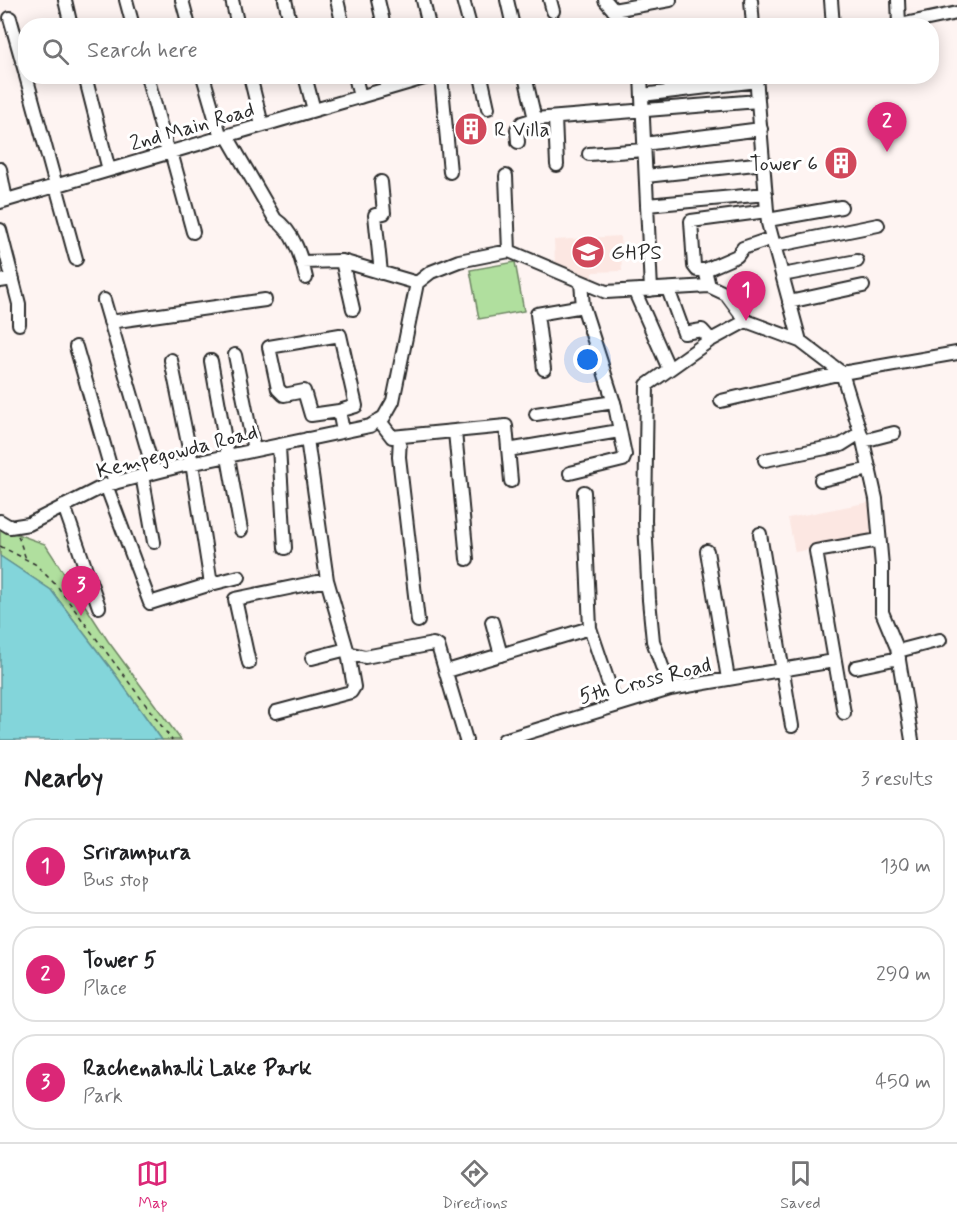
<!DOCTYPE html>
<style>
body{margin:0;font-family:Mynerve,sans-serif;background:#f6f6f6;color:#202124}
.you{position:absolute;left:588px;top:360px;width:21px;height:21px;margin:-15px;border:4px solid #fff;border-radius:50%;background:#1a73e8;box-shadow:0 0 0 9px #1a73e833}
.badge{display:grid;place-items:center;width:39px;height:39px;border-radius:50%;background:#db2777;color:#fff;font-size:20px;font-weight:700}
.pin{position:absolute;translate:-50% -50px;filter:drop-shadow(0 2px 3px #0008)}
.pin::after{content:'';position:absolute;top:32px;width:21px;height:18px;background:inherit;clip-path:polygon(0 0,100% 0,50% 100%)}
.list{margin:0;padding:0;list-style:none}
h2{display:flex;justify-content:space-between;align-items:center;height:78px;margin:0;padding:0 24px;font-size:26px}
h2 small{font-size:20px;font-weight:400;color:#757577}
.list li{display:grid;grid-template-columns:39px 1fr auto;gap:18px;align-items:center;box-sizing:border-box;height:96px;margin:0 12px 12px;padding:0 12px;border:2px solid #e0e0e0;border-radius:24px}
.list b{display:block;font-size:22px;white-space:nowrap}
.list p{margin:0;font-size:20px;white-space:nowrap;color:#757577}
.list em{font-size:20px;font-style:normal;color:#757577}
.icon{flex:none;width:33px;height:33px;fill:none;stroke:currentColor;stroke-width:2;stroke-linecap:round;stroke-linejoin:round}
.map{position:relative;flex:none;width:957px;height:740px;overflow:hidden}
.search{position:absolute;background:#fff;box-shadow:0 3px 15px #0003;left:18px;right:18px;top:18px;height:66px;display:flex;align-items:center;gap:15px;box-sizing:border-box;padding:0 21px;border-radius:24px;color:#757577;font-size:22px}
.sheet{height:402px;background:#fff}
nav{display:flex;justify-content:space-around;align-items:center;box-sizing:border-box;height:84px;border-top:2px solid #e0e0e0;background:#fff;font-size:16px;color:#757577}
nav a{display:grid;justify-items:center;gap:3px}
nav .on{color:#db2777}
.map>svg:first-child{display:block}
.built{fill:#fce7e2}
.green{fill:#b0df9e;stroke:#6e8564;stroke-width:1.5}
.water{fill:#83d5da;stroke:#609194;stroke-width:1.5}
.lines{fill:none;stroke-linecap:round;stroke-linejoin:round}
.minor-casing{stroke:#2b2b2b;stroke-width:16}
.path{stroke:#2b2b2b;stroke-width:1.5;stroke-dasharray:4.5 4.5;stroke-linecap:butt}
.minor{stroke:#fff;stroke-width:12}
.labels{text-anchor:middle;stroke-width:6;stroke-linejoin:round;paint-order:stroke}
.street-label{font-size:21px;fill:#2b2b2b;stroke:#fff}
.poi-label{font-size:21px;fill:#2b2b2b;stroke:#fff;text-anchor:start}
</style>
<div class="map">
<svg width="957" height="740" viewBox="0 0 957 740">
<rect width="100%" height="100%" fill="#fef4f2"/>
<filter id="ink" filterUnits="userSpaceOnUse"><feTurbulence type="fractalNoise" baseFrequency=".0167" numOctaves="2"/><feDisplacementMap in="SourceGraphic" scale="12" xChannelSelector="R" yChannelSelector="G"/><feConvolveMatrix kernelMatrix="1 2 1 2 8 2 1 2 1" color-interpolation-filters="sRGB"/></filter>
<g filter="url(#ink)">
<path class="built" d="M 620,236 L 622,271 L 593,272 L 593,284 L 555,264 L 554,240 Z
M 870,502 L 871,539 L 795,552 L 788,518 Z"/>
<path class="green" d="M 515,262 L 524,311 L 479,319 L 470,270 Z
M 0,528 L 45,544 L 108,641 L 181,740 L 162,740 L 115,674 L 51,590 L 0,556 Z"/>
<path class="water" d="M 0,556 L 51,590 L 115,674 L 162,740 L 0,740 Z"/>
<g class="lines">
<g class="minor-casing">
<path id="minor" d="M 65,0 L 71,26
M 126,0 L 133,26
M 182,0 L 189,26
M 232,0 L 238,26
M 285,0 L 291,26
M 337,0 L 343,26
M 378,0 L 384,26
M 423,0 L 429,26
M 463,0 L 470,26
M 507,0 L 513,26
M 550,0 L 553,11
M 605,0 L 627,26
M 751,0 L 753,26
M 831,0 L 833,26
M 898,0 L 899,25
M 613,10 L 670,0
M 10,18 L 26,75
M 895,26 L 957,13
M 26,76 L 76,259
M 85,76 L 109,170
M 147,76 L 168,153
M 203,76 L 221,138
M 250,76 L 262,125
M 305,76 L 314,110
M 355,76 L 360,97
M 441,76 L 450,172
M 481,76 L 488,108
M 525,76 L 535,119
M 641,76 L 651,290
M 756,76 L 768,223 L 800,341
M 642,95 L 757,81
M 555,118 L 557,165
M 227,136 L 275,219 C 294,232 301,256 306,278
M 518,142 L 517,129 L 522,123 L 535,119 L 758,101
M 644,144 L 761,129
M 171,152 L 193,232
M 589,154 L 644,150
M 0,169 L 6,200
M 506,176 L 509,251
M 646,176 L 764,163
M 0,202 L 431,76
M 647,205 L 766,194
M 768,220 L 841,207
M 0,230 L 19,304 L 19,324
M 774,246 L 878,225
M 342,261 L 353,309
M 302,262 L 342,261 L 417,283
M 705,270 L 737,256 L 743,248 L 772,238
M 381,273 L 375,215 L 384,213 L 381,182
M 782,275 L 857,261
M 0,281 L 13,279
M 709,286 L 705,270 L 697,270 L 694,266 L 691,221 L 767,211
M 668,289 L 684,333 L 702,330 L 711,340
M 635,292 L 669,369
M 104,300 L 154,472
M 789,302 L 863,286
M 110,322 L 265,300
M 76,347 L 115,483
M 235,355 L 254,450
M 211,361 L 241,530
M 544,369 L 537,314 L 583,306
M 721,401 L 842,373 L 957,353
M 339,411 L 311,415 L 304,391 L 284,395 L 278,389 L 269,347 L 340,335 L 356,406 L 339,411 L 343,431
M 536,414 L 614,402
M 379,420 L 392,437 L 506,426 L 511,481
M 455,432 L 467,559
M 400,437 L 399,457 L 418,621
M 307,439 L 327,580 L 348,653 L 365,657 L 433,644 L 438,646 L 466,740
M 863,441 L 894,433
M 279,447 L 285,548
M 508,450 L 619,431
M 765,460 L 841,445 L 860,433
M 570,473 L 623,460 L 625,455 L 615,406 L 583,306 L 581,283
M 142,475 L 154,542
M 821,480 L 870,469
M 106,485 L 150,603 L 211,584 L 192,463 L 171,360
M 584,492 L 590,628 L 616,705
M 64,506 L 99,607
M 0,521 L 10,527 L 29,524 L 106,485 L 180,466 L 370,426 L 384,417 L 393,401 L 417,283 L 431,272 L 459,261 L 509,251 L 606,292 L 709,286 L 726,294 L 746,321 L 800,341 L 842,373 L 863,441 L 876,499 L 882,566 L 882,612 L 897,648 L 912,740
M 760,534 L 792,726
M 707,551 L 728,679
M 211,584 L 239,577
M 492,622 L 501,655
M 898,651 L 940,640
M 312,658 L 347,649
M 249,663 L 235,599 L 327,580
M 856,667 L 899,658
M 447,671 L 590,628
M 670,689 L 653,641 L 649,600 L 645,521 L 647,385 L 709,341 L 746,321
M 276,712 L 351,692 L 354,687 L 348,653
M 844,713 L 816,551 L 879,540
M 504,740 L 670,689 L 834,661"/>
</g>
<path class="path" d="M 18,536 L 26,559
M 0,546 L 35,564 L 57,586 L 172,740"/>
<use href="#minor" class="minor"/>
</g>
</g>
<defs>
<g id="building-disc" transform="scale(1.725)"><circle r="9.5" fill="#d1495b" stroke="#fff"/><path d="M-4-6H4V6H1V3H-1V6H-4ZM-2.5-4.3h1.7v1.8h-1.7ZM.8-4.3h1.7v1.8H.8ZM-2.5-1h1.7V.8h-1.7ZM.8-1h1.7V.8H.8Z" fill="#fff"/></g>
<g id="school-disc" transform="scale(1.725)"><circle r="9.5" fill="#d1495b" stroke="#fff"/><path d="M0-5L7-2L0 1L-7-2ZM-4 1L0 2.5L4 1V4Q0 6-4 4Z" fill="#fff"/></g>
</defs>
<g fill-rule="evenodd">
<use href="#building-disc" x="471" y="129"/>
<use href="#building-disc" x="841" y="163"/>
<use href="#school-disc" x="588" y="252"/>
</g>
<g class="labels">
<g class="street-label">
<text transform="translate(192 126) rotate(-16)" y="7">2nd Main Road</text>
<text transform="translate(177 451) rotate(-14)" y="7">Kempegowda Road</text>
<text transform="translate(645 680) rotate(-14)" y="7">5th Cross Road</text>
</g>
<g class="poi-label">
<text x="494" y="136">R Villa</text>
<text x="818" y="170" text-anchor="end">Tower 6</text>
<text x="611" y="259">GHPS</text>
</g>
</g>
</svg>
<div class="you"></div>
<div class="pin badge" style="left:746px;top:321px">1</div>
<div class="pin badge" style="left:887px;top:152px">2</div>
<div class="pin badge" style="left:81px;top:616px">3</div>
<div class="search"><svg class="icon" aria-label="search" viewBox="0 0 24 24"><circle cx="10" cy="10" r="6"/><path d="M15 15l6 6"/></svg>Search here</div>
</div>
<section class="sheet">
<h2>Nearby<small>3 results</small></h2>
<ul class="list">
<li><span class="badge">1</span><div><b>Srirampura</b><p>Bus stop</p></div><em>130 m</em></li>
<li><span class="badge">2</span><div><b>Tower 5</b><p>Place</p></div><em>290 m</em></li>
<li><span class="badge">3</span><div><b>Rachenahalli Lake Park</b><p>Park</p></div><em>450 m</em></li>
</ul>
</section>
<nav>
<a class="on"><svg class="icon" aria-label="map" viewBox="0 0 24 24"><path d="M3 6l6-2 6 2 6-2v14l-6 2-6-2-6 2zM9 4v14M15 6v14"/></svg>Map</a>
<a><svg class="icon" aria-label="directions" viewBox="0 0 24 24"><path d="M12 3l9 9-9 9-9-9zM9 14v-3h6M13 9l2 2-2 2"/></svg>Directions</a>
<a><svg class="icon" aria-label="saved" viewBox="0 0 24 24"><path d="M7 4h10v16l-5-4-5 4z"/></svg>Saved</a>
</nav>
